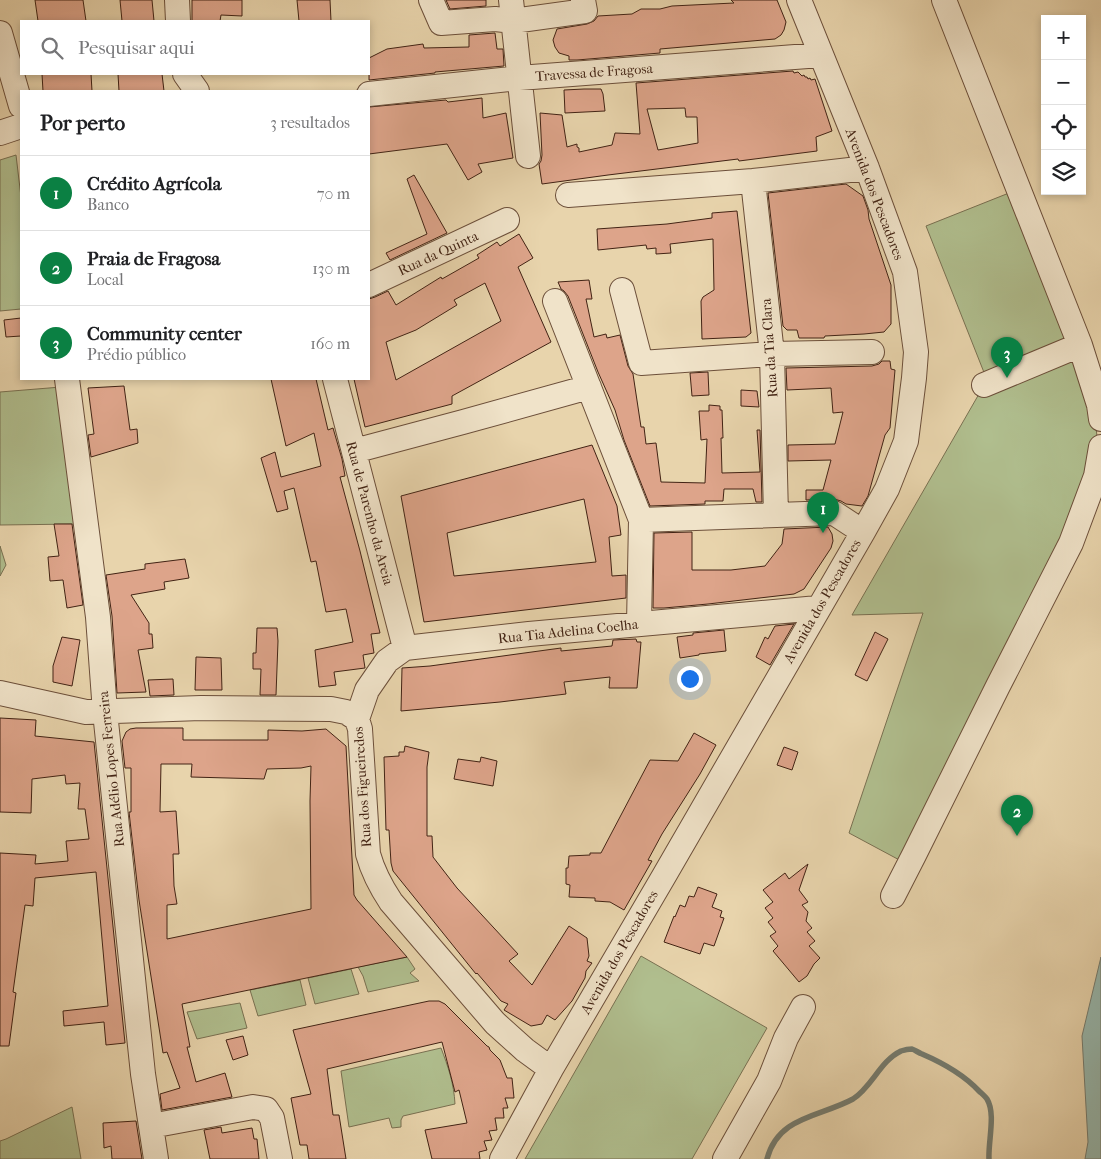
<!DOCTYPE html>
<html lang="pt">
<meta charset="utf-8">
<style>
body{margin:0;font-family:"IM FELL French Canon",serif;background:#f2f2f2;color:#202124}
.controls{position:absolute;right:15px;top:15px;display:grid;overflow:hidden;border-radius:0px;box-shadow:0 2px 8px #0003}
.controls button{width:45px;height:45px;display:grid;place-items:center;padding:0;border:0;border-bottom:1px solid #e0e0e0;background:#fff;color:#202124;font:25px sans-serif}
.you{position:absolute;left:689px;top:678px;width:18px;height:18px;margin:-12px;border:4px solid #fff;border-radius:50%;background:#1a73e8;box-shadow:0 0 0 8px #1a73e833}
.badge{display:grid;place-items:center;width:32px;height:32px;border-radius:50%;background:#0b8043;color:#fff;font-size:16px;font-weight:700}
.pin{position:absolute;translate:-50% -41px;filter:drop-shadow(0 1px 2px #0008)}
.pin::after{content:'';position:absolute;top:26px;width:18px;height:15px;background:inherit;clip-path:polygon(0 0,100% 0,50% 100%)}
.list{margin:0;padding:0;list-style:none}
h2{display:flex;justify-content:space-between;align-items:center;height:65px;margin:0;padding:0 20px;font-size:21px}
h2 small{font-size:16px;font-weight:400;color:#757577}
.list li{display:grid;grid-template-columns:32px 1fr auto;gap:15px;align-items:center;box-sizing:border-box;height:75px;padding:0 20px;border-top:1px solid #e0e0e0}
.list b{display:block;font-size:19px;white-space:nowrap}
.list p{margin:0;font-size:16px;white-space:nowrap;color:#757577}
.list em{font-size:16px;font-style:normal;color:#757577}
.icon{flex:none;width:28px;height:28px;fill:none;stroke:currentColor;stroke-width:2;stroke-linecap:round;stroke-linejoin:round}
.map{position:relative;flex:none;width:1101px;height:1159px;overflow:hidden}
.search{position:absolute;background:#fff;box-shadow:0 2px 8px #0003;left:20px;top:20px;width:350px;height:55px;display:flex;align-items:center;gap:12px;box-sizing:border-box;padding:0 18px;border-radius:0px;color:#757577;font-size:19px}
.panel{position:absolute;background:#fff;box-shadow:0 2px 8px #0003;left:20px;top:90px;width:350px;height:290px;border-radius:0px}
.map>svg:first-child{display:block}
.green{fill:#b0be8e;stroke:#797051}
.water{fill:#97b8ae;stroke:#757c70}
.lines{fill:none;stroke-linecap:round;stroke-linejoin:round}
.stream{stroke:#757c70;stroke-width:5.5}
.building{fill:#dda48a;stroke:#422314;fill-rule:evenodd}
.minor-casing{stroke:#6c4f3a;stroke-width:26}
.minor{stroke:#f0e3c9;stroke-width:24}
.labels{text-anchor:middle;stroke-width:4;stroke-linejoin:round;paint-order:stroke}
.street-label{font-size:14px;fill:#422314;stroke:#f0e3c9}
</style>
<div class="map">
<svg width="1101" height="1159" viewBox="0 0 1101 1159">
<rect width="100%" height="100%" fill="#e8d4ac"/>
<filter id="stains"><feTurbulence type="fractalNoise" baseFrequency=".004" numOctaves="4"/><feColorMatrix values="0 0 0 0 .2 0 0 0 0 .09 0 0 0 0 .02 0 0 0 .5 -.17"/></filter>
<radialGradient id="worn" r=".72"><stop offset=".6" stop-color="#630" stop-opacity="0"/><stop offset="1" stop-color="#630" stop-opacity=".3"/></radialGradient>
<path class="green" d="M 16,155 L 21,197 L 21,309 L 0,311 L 0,160 Z
M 1014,191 L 1094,406 L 1097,437 L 1065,543 L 905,863 L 849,833 L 923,613 L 852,615 L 987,380 L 926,226 Z
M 61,387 L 78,524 L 0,525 L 0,392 Z
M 0,546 L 6,565 L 0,576 Z
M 641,956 L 767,1028 L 692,1159 L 525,1159 Z
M 407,957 L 415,969 L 410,973 L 419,981 L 368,992 L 363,976 L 358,967 Z
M 351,969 L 359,994 L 315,1004 L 308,978 Z
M 300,980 L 306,1005 L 258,1016 L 250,990 Z
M 240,1003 L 247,1028 L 197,1039 L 187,1012 Z
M 441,1048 C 448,1066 454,1084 455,1104 L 403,1116 L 401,1120 L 401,1127 L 392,1128 L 389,1118 L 349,1127 L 341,1071 Z
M 72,1107 L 81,1159 L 0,1159 L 0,1141 L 6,1139 Z"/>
<path class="water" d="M 1101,957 L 1101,1159 L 1085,1159 L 1088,1142 L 1082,1036 Z"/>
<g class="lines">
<path class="stream" d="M 767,1159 C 778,1116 820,1117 853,1099 C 872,1087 880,1061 901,1051 C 904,1050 908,1049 912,1049 C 915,1050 919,1053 922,1054 C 943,1063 963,1074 979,1091 C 981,1093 985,1096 987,1099 C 996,1114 988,1141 989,1159"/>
</g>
<path class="building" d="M 35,0 L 83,0 L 86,21 L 38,21 Z
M 120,0 L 152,0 L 154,21 L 122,21 Z
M 192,0 L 242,0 L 242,16 L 221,15 L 220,21 L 192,21 Z
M 297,0 L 330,0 L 331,21 L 299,21 Z
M 446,0 L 486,0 L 486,6 L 450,9 Z
M 731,0 L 777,0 L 786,22 L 784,30 L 781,35 L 775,39 L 660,49 L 660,53 L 577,60 L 569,60 L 569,56 L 559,53 L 555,47 L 553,40 L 557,29 L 587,24 L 594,21 L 598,16 L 632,14 L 641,9 L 660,9 L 672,6 L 734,3 Z
M 495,33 L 497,49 L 503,49 L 504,66 L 435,72 L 435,73 L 369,80 L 369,58 L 387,49 L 423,44 L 424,48 L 469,47 L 469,35 Z
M 793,71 L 794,73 L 798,72 L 802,76 L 804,75 L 805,77 L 807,77 L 808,79 L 810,78 L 811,80 L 815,79 L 832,131 L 816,137 L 817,151 L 739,161 L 738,159 L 608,175 L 542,184 L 539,164 L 541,161 L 542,155 L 540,113 L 562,115 L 567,147 L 577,144 L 577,147 L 579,148 L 579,152 L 612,145 L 615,133 L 640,134 L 636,83 ZM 685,108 L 686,117 L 697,117 L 698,143 L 658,150 L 647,109 Z
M 42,74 L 91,74 L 92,91 L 43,91 Z
M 118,74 L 162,74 L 164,91 L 119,91 Z
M 584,89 L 601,89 L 603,94 L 605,111 L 565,113 L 564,90 Z
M 482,98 L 483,118 L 506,113 L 513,158 L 478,164 L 482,172 L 468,180 L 447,144 L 369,154 L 369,107 L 446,100 L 448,102 Z
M 414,175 L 447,233 L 390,260 L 386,253 L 427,234 L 407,179 Z
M 846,184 L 863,196 L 868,210 L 869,219 L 891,285 L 891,324 L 884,332 L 864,334 L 825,336 L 824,338 L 799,338 L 797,330 L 787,330 L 783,326 L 768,193 Z
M 737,211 L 751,333 L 746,337 L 702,339 L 701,301 L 703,297 L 714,290 L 713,239 L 670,244 L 671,253 L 656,254 L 656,248 L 647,249 L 646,245 L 598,250 L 597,229 L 667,224 L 712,218 L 712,213 Z
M 519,234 L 533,258 L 518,267 L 551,342 L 452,396 L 452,404 L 365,427 L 354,379 L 369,379 L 369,299 L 375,297 L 388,291 L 396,305 L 441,277 L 442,279 L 479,258 L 477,255 L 497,242 L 500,246 ZM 485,283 L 501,321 L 396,380 L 386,342 L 416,330 L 457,305 L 454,300 Z
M 589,280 L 592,299 L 586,299 L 594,337 L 606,334 L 607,338 L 620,335 L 628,366 L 633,374 L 641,427 L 644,427 L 646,444 L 656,443 L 661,482 L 705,483 L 707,439 L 701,440 L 699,411 L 709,411 L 709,405 L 720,406 L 720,410 L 722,410 L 723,438 L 721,438 L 722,473 L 760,472 L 757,430 L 760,430 L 762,502 L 756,502 L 753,489 L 724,489 L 723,501 L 705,501 L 705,504 L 650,506 L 624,440 L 615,410 L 598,372 L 568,296 L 564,291 L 561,289 L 558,282 Z
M 21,318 L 21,336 L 6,337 L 4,320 Z
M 882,361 L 890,361 L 891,369 L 895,370 L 890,428 L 885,435 L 868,496 L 862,506 L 846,504 L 841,501 L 834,499 L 806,500 L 806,490 L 823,490 L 831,460 L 788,461 L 788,445 L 835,444 L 843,412 L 833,413 L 831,388 L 787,390 L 786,368 L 872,366 L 879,364 Z
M 708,372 L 709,395 L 692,396 L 690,373 Z
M 271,379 L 316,379 L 328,430 L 333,428 L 342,459 L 345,476 L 340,477 L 360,551 L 380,633 L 371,634 L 374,653 L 363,655 L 365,668 L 334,672 L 336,685 L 319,687 L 315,650 L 353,642 L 346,609 L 326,612 L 316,561 L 311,562 L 294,488 L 284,491 L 288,509 L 277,512 L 261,458 L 275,452 L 281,477 L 321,466 L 314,433 L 286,446 Z
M 124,386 L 130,430 L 137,429 L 138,443 L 91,457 L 88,435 L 94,434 L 88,388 Z
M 741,390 L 757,391 L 759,407 L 741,406 Z
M 592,445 L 617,506 L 621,535 L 609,537 L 612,576 L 626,575 L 626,598 L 424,622 L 401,496 ZM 584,499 L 596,562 L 454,576 L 447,533 Z
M 54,524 L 72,524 L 83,605 L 67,608 L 63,580 L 50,581 L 48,557 L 59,556 Z
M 828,527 L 832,534 L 833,541 L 831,548 L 804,589 L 794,594 L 708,604 L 664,608 L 653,608 L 654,533 L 692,532 L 692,570 L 731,570 L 765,566 L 782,544 L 784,529 Z
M 185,559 L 189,578 L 164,582 L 165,589 L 131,595 L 149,623 L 149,634 L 152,634 L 153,648 L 138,650 L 146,692 L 117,693 L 112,616 L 106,575 L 145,569 L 145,564 Z
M 794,624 L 770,665 L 756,657 L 765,637 L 768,639 L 775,626 Z
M 257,628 L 277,628 L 278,641 L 276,695 L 260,695 L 261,669 L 253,669 L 253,653 L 256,653 Z
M 724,630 L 726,651 L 699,654 L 699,655 L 680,658 L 677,637 L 693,635 L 693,633 Z
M 875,632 L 888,639 L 867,681 L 855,675 Z
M 62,637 L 80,640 L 72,686 L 53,682 L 53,666 Z
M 636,639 L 637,642 L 641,642 L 637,688 L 609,688 L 610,677 L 564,682 L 566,694 L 500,702 L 401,711 L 402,668 L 430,666 L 561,648 L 561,651 L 612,646 L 613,640 Z
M 196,657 L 221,658 L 222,690 L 195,690 Z
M 173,679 L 174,695 L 150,696 L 148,680 Z
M 0,718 L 36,720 L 35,736 L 94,742 L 125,1043 L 106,1045 L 104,1022 L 64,1026 L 63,1011 L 108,1006 L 96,872 L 35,878 L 33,906 L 25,905 L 13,992 L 16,993 L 9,1046 L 0,1046 L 0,853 L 36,855 L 35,864 L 68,861 L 66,841 L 89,839 L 85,809 L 78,809 L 80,783 L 66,784 L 65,775 L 32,779 L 31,813 L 0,812 Z
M 136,728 L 183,728 L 183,740 L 268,740 L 268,730 L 302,731 L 326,729 L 346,746 L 354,895 L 357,900 L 407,957 L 182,1004 L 190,1047 L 187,1047 L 196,1082 L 225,1073 L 232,1097 L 162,1110 L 160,1094 L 180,1088 L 167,1052 L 163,1053 L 139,900 L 129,812 L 131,812 L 131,768 L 125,768 L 122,741 L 126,732 L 130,729 ZM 161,764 L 192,764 L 191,777 L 264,779 L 267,769 L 301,768 L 311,766 L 310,801 L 311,909 L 167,939 L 167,905 L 177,904 L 174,886 L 173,854 L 179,854 L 176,811 L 160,812 Z
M 694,733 L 716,745 L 700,774 L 662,834 L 648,860 L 652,861 L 624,910 L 610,902 L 595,901 L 595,898 L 569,897 L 570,885 L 566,884 L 566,868 L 568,868 L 569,856 L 590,855 L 590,853 L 601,853 L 650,760 L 678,761 Z
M 405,746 L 429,752 L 427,767 L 427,836 L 432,836 L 433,857 L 457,888 L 518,954 L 509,961 L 532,985 L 569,926 L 587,938 L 589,956 L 587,961 L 592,963 L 586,971 L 585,978 L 572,1001 L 555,1020 L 547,1015 L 542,1024 L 531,1026 L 504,1010 L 508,1004 L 501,1001 L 477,973 L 476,974 L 393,871 L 391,863 L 389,830 L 386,830 L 384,757 L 399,756 L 399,752 L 404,752 Z
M 784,747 L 798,752 L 792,770 L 777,765 Z
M 481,757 L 497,761 L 493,786 L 454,779 L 458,759 L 480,762 Z
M 808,864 L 799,890 L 808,902 L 802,905 L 808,912 L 806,921 L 812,928 L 807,932 L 815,941 L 809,946 L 820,958 L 814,964 L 807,976 L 799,982 L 773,951 L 778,946 L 770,936 L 776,932 L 768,922 L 773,918 L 765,908 L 773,902 L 763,890 L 785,873 L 789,879 Z
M 698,887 L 717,894 L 712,907 L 722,911 L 720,917 L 724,918 L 714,946 L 704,943 L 700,954 L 664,942 L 674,916 L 675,917 L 680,905 L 685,907 L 689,896 L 694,897 Z
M 429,1001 L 439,1001 L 445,1004 L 487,1046 L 489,1047 L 490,1050 L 500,1060 L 507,1078 L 512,1078 L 514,1098 L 505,1098 L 508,1108 L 503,1108 L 504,1118 L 495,1118 L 497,1130 L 489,1131 L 492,1140 L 484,1141 L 487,1150 L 479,1152 L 480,1159 L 432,1159 L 425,1130 L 467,1123 L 459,1090 L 455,1092 L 442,1042 L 327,1069 L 333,1115 L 339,1115 L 346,1159 L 309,1159 L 307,1145 L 300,1145 L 291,1098 L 311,1094 L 293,1030 Z
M 243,1036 L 248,1055 L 233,1060 L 226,1040 Z
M 136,1121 L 142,1159 L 112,1159 L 111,1146 L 104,1148 L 103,1123 Z
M 221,1127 L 222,1133 L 252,1128 L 254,1139 L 257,1139 L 259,1159 L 210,1159 L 204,1130 Z"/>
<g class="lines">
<g class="minor-casing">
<path id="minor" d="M 177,0 L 178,21
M 431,0 L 441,23 L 495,19 L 513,21 L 585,11 L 583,0
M 511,0 L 528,156
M 944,0 L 1080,345 L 1099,405 L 1101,419
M 0,33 L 21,106
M 185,74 L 197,91
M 369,94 L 519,78 L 821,55
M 0,133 L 21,126
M 753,181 L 772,354 L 776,515
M 568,195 L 753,181 L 867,168
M 369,285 L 507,220
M 622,290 L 641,363 L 772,354 L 872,352
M 555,301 L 641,520 L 639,624
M 67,379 L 98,617 L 105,712 L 143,1074 L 156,1159
M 335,379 L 405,648
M 984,385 L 1080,345
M 354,451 L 463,422 L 589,387
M 641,520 L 834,513 L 863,532
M 0,693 L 86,712 L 201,708 L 331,709 L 346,712 L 357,719 L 360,729 L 368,854 C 373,872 381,887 391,902 L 495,1023 L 525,1050 L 551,1069
M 357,719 L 367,690 L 387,661 L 405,648 L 529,634 L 818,608
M 893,896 L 914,855 L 998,686 L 1071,543 L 1096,476 L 1101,447
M 151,1126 L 253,1107 L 266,1109 L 272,1118 L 280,1159
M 502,1159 L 551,1069 L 664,876 L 863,532 L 887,489 L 906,441 L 914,378 L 916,352 L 905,272 L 867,168 L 799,0
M 725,1159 L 769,1081 L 786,1038 L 803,1007"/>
</g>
<use href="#minor" class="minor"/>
</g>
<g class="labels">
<g class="street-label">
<text transform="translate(594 72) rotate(-4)" y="5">Travessa de Fragosa</text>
<text transform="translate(875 194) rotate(69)" y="5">Avenida dos Pescadores</text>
<text transform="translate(438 253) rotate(-25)" y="5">Rua da Quinta</text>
<text transform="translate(769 348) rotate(-94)" y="5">Rua da Tia Clara</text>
<text transform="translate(370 513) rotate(75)" y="5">Rua de Parenho da Areia</text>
<text transform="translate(822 601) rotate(-60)" y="5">Avenida dos Pescadores</text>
<text transform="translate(568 631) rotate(-6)" y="5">Rua Tia Adelina Coelha</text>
<text transform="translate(111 769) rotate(-96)" y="5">Rua Adélio Lopes Ferreira</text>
<text transform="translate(362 787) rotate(-94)" y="5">Rua dos Figueiredos</text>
<text transform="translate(619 952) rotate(-60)" y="5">Avenida dos Pescadores</text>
</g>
</g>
<rect width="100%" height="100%" filter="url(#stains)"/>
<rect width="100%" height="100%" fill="url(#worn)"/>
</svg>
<div class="controls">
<button>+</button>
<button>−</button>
<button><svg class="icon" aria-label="locate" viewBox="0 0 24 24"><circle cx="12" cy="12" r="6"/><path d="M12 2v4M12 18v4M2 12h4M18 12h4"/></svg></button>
<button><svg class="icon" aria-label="layers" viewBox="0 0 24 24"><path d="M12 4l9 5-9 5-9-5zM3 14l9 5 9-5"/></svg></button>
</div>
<div class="you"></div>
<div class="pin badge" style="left:823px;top:533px">1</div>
<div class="pin badge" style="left:1017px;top:836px">2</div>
<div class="pin badge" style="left:1007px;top:378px">3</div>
<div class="search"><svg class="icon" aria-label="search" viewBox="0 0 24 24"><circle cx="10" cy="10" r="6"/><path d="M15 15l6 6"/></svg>Pesquisar aqui</div>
<section class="panel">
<h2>Por perto<small>3 resultados</small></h2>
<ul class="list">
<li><span class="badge">1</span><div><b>Crédito Agrícola</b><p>Banco</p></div><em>70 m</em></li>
<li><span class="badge">2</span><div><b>Praia de Fragosa</b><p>Local</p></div><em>130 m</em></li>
<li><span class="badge">3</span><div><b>Community center</b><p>Prédio público</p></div><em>160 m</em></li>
</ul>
</section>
</div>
